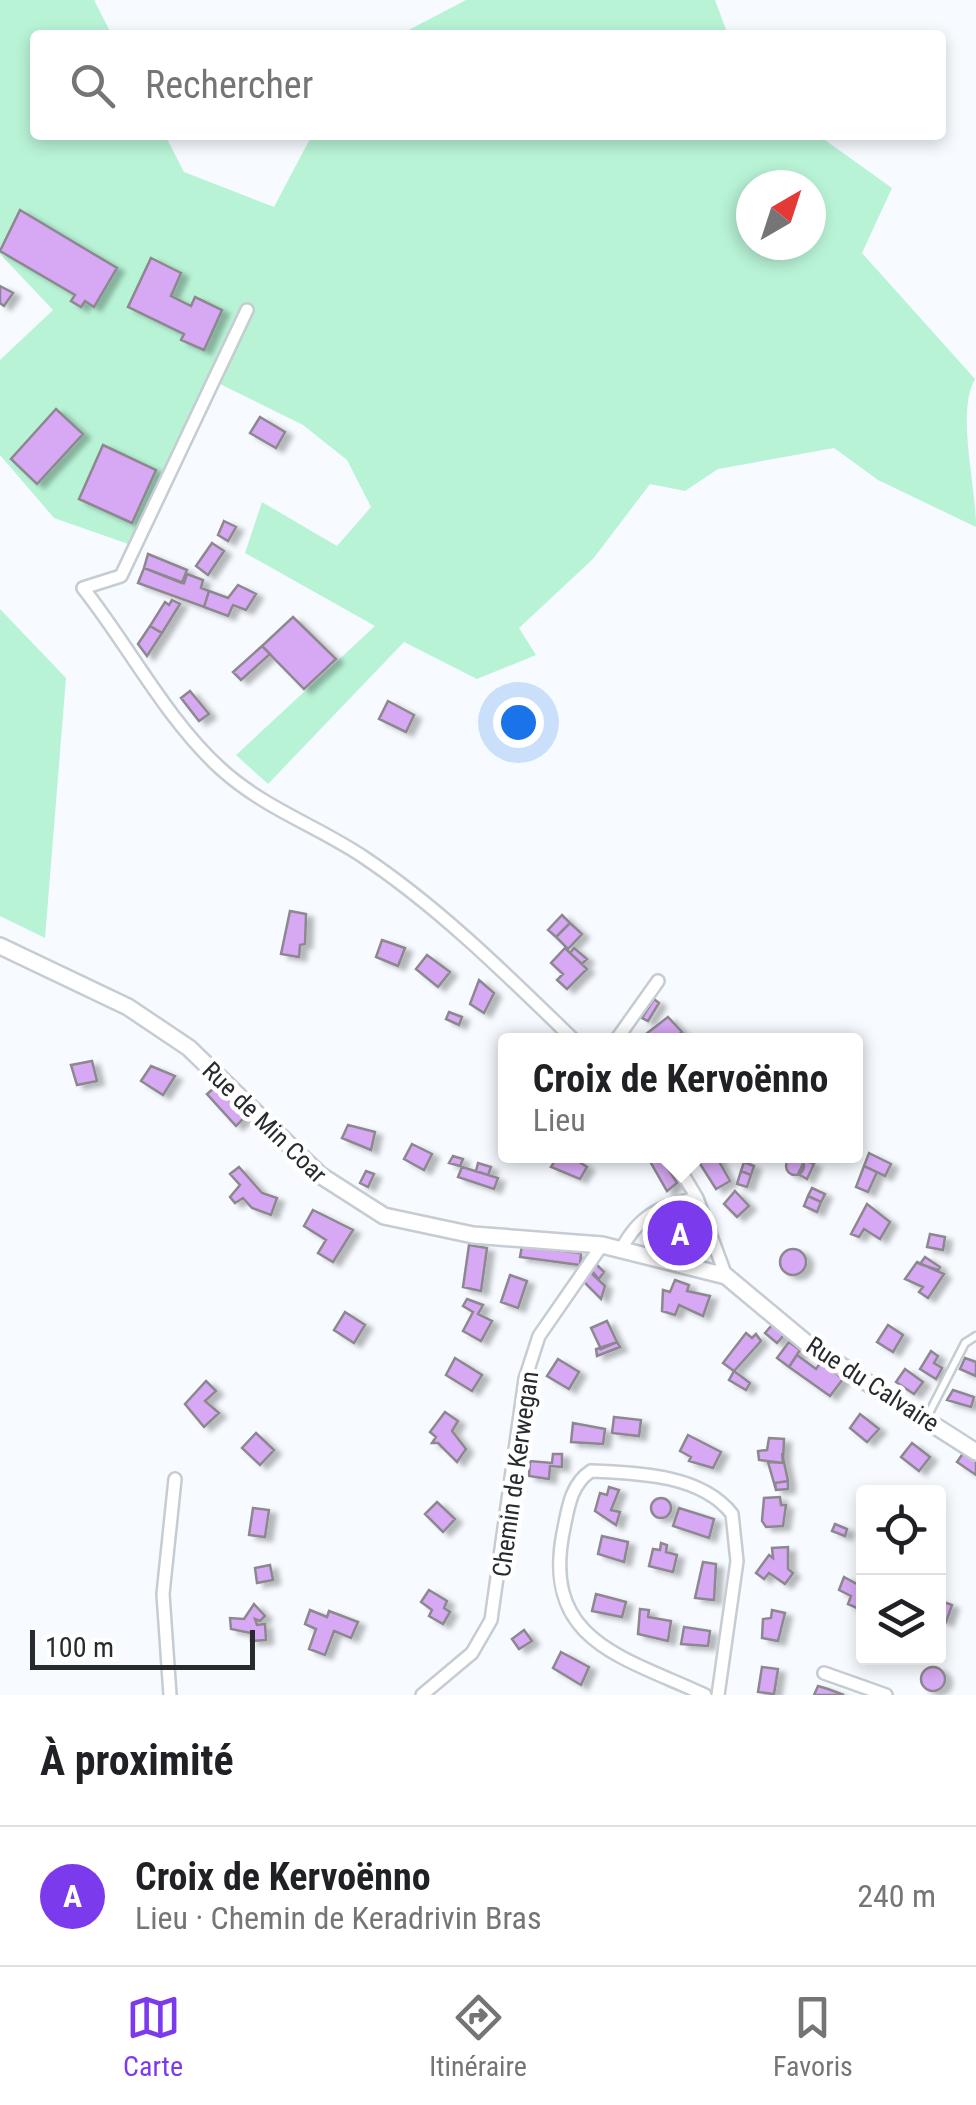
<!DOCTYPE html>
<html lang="fr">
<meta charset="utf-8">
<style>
body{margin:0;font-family:"Roboto Condensed",sans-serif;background:#f2f2f2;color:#202124}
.controls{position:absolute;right:30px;bottom:30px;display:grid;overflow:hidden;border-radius:10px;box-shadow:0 5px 15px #0003}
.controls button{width:90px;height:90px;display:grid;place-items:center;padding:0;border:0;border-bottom:2px solid #e0e0e0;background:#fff;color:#202124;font:50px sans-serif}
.compass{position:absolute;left:736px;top:170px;width:90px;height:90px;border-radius:50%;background:#fff;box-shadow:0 5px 15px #0003;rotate:39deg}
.scale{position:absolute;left:30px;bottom:25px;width:225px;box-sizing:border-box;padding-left:10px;border:5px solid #282b2d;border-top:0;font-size:28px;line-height:35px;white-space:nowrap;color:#282b2d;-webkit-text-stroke:8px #fff;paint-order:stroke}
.you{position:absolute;left:518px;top:722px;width:35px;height:35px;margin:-25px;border:8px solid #fff;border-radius:50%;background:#1a73e8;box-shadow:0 0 0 15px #1a73e833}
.badge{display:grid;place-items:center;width:65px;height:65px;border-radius:50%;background:#7c3aed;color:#fff;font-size:32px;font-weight:700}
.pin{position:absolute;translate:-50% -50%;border:5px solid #fff;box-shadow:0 2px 10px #0006}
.popup{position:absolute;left:498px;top:1033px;width:365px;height:130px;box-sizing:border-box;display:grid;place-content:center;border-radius:10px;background:#fff;filter:drop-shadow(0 2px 8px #0005);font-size:32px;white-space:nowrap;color:#757577}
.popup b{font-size:38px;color:#202124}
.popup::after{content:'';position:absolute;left:50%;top:100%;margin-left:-20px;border:20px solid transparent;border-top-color:#fff}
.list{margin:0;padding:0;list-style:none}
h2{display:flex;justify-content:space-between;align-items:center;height:130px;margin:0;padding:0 40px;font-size:42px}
h2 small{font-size:32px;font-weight:400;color:#757577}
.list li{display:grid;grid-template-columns:65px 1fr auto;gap:30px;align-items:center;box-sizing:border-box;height:140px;padding:0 40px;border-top:2px solid #e0e0e0}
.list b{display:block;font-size:38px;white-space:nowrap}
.list p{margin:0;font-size:32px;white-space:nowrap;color:#757577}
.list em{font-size:32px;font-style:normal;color:#757577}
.icon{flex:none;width:55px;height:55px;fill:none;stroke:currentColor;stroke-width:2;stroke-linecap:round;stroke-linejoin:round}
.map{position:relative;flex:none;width:976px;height:1695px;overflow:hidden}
.search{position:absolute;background:#fff;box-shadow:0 5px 15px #0003;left:30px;right:30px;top:30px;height:110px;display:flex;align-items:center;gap:25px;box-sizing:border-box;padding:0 35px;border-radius:10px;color:#757577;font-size:38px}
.sheet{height:270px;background:#fff}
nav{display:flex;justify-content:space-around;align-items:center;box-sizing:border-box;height:140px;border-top:2px solid #e0e0e0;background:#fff;font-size:28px;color:#757577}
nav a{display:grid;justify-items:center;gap:5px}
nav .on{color:#7c3aed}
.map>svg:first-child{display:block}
.green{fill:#b8f3d6;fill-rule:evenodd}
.building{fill:#d7a9f4;stroke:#8d888f;stroke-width:2.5;filter:url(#shadow)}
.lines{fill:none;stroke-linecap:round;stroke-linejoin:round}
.service-casing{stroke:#c5ccd2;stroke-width:11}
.minor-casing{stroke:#c5ccd2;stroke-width:16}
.tertiary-casing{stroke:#c5ccd2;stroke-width:20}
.service{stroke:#fff;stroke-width:6}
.minor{stroke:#fff;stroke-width:11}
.tertiary{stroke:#fff;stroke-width:15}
.labels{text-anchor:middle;stroke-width:9;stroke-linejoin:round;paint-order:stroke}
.street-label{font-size:25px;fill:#282b2d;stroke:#fff}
</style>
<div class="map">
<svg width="976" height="1695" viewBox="0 0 976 1695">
<defs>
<filter id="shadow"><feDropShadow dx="7" dy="4" stdDeviation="2.5" flood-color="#0004"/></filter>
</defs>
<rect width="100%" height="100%" fill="#f7fbff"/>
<path class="green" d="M 0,0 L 94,0 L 112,35 L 35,35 L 35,135 L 165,135 L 184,172 L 274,207 L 312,135 L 818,135 L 892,188 L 862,253 L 975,379 C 956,412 976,485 976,527 L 878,480 L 834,448 L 718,469 L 685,491 L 650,484 L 593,559 L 519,628 L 536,655 L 477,679 L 404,642 L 268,784 L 236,755 L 375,626 L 245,553 L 262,502 L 337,546 L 371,507 L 347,460 L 303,425 L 218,383 L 137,547 L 54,518 L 0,455 L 0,360 L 53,310 L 0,254 ZM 751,185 L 811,185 L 811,245 L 751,245 Z
M 466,0 L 715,0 L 728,35 L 399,35 Z
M 0,609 L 66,678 L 45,938 L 0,916 Z"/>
<path class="building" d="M 20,210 L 117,268 L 94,307 L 85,301 L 81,307 L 71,301 L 75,295 L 0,251 Z
M 151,258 L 181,273 L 171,296 L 191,306 L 195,297 L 222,310 L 204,350 L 181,340 L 184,334 L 128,307 Z
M 0,286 L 13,293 L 4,306 L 0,303 Z
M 56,409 L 83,434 L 37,484 L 11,459 Z
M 260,417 L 285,432 L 276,448 L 250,433 Z
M 103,445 L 156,470 L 132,523 L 79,499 Z
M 224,521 L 236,527 L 228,541 L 218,535 Z
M 212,543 L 224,551 L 208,575 L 196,566 Z
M 148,554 L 187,570 L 182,583 L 144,568 Z
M 144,568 L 184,583 L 187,574 L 203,580 L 201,588 L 209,591 L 204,607 L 138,583 Z
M 238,585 L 256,594 L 246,610 L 233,605 L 228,616 L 204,607 L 209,591 L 228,598 Z
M 172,600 L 180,604 L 162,633 L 150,626 L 165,602 L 169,605 Z
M 293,617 L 336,659 L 304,689 L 262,646 Z
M 150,626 L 162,633 L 147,656 L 138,644 Z
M 262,646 L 270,654 L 241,680 L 233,672 Z
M 190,691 L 209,714 L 199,721 L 181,698 Z
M 388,701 L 414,715 L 406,732 L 379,719 Z
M 290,911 L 306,914 L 305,944 L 300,945 L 299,957 L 281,954 Z
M 562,915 L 570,923 L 556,937 L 548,930 Z
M 570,923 L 582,934 L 568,949 L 556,937 Z
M 382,940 L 405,948 L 398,966 L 376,957 Z
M 565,948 L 587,969 L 567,989 L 557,980 L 563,974 L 551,963 Z
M 574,948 L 587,959 L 582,964 L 570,953 Z
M 427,955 L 450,972 L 438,987 L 416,969 Z
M 479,980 L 494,993 L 484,1013 L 470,1004 Z
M 654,999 L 659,1003 L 648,1021 L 642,1018 Z
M 449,1012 L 462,1017 L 459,1025 L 446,1019 Z
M 668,1017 L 682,1032 L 672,1040 L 651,1040 L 646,1034 Z
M 92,1061 L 97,1081 L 77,1085 L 71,1065 Z
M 151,1066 L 175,1076 L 163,1095 L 141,1081 Z
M 216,1086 L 245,1117 L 236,1126 L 207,1094 Z
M 348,1125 L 375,1132 L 371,1150 L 342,1138 Z
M 412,1144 L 432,1154 L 424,1170 L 404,1159 Z
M 869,1153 L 891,1164 L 885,1176 L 864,1166 Z
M 453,1156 L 463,1159 L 460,1166 L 449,1163 Z
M 558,1156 L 570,1156 L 587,1167 L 580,1179 L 551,1167 Z
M 647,1156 L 660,1156 L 677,1183 L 667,1191 Z
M 703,1156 L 716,1156 L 730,1181 L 716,1189 L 697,1159 Z
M786 1166a9 9 0 1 1 18 0a9 9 0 1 1-18 0Z
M 805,1160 L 814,1164 L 807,1179 L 798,1174 Z
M 744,1162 L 754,1166 L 751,1175 L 741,1171 Z
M 478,1163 L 491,1167 L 488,1175 L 476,1171 Z
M 864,1166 L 877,1172 L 868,1192 L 856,1187 Z
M 239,1167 L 262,1193 L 277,1198 L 271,1215 L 252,1208 L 243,1198 L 235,1203 L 230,1197 L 240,1185 L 230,1174 Z
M 462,1167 L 498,1178 L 494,1189 L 458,1177 Z
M 366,1171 L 374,1174 L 368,1187 L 360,1183 Z
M 741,1171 L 751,1175 L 747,1187 L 737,1184 Z
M 812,1188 L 825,1194 L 821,1202 L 808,1196 Z
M 735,1191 L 749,1206 L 737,1217 L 724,1204 Z
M 808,1196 L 821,1202 L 817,1212 L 804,1206 Z
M 867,1204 L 890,1222 L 880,1239 L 864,1229 L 859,1237 L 851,1234 Z
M 313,1210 L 353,1230 L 333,1262 L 318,1253 L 326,1240 L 304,1226 Z
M 930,1234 L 945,1237 L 943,1250 L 927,1247 Z
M 469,1245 L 487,1248 L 481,1291 L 463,1287 Z
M 522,1246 L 581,1253 L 580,1265 L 520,1257 Z
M780 1262a13 13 0 1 1 26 0a13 13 0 1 1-26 0Z
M 925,1257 L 940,1267 L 938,1270 L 920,1264 Z
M 917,1262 L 944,1274 L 928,1298 L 919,1292 L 923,1287 L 905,1279 Z
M 596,1264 L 604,1272 L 599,1279 L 591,1270 Z
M 588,1270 L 605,1286 L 601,1299 L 581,1279 Z
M 510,1275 L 527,1281 L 518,1308 L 501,1302 Z
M 675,1280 L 689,1285 L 687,1291 L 710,1296 L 703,1316 L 679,1305 L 675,1315 L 662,1311 L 663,1290 L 670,1292 Z
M 467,1299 L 483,1305 L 478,1314 L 492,1321 L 481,1341 L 463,1331 L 473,1312 L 463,1306 Z
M 345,1312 L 365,1325 L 354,1343 L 334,1330 Z
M 607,1321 L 617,1342 L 601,1349 L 591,1328 Z
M 772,1325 L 784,1335 L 777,1343 L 765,1333 Z
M 888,1325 L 903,1335 L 893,1352 L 877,1342 Z
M 746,1333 L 752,1338 L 756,1334 L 761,1341 L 734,1371 L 723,1363 Z
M 617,1342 L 620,1347 L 597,1356 L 596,1349 Z
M 789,1342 L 800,1350 L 789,1367 L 777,1358 Z
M 931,1351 L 938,1356 L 934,1363 L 942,1368 L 936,1379 L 920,1369 Z
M 797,1355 L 816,1369 L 821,1362 L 843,1379 L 830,1396 L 789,1367 Z
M 455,1358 L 482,1375 L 472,1391 L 446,1375 Z
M 965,1358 L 976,1362 L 976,1376 L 960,1369 Z
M 558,1359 L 579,1372 L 569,1389 L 547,1376 Z
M 905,1369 L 923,1382 L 914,1394 L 896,1382 Z
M 734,1371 L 750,1383 L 746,1390 L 729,1380 Z
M 206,1381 L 216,1391 L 205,1401 L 219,1413 L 204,1427 L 185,1404 Z
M 953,1390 L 974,1397 L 971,1407 L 947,1400 Z
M 445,1412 L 458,1421 L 452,1431 L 466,1449 L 457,1462 L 438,1443 L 432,1443 L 436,1437 L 430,1432 Z
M 860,1414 L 879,1429 L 867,1442 L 850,1428 Z
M 614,1417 L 641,1420 L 639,1436 L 612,1433 Z
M 573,1423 L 605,1429 L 603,1444 L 571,1442 Z
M 256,1433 L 274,1450 L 260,1465 L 242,1448 Z
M 688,1435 L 721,1452 L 713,1468 L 689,1461 L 691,1457 L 680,1451 Z
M 769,1438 L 784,1439 L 783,1463 L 759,1460 L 758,1451 L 767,1450 Z
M 912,1443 L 930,1457 L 919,1471 L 901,1457 Z
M 964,1452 L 976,1461 L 976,1475 L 957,1462 Z
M 782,1453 L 788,1481 L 775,1483 L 776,1490 L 768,1462 L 783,1463 Z
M 553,1454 L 562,1454 L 562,1467 L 550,1466 L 549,1479 L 529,1476 L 530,1461 L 552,1463 Z
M 788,1481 L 788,1489 L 776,1490 L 775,1483 Z
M 609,1487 L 619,1490 L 611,1510 L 620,1512 L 616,1525 L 595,1511 L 600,1493 L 607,1495 Z
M 780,1497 L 781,1505 L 786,1505 L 783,1526 L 766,1527 L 762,1521 L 764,1498 Z
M651 1508a10 10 0 1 1 20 0a10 10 0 1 1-20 0Z
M 437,1502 L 455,1519 L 443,1532 L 425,1514 Z
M 253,1508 L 269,1510 L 265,1537 L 249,1535 Z
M 679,1508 L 714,1519 L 709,1538 L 673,1526 Z
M 835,1524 L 847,1529 L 845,1536 L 832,1531 Z
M 602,1536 L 628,1542 L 624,1562 L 598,1554 Z
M 661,1543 L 667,1545 L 666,1552 L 677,1555 L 673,1572 L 649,1566 L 653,1549 L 660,1550 Z
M 788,1547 L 788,1569 L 793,1573 L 785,1584 L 769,1573 L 764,1579 L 756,1573 L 769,1555 L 773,1558 L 772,1548 Z
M 703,1562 L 716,1564 L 714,1600 L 695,1598 Z
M 270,1565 L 273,1580 L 257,1583 L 255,1568 Z
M 844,1577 L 864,1588 L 864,1611 L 848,1604 L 851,1596 L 839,1590 Z
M 429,1590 L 447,1601 L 444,1608 L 450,1612 L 443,1624 L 429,1616 L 432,1610 L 421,1602 Z
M 596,1594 L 626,1602 L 622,1617 L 592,1611 Z
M 938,1600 L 952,1605 L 946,1622 L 938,1618 Z
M 254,1604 L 265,1616 L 260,1621 L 255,1619 L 257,1625 L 265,1624 L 266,1640 L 251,1641 L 251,1633 L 231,1629 L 230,1618 L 244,1619 Z
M 640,1609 L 649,1610 L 648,1617 L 671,1621 L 668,1641 L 638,1634 Z
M 310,1610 L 327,1617 L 329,1611 L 358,1622 L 351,1638 L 334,1631 L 325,1655 L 309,1649 L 316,1629 L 305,1624 Z
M 772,1610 L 785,1613 L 778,1641 L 762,1638 L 763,1619 L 771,1618 Z
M 684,1627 L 710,1631 L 708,1646 L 681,1644 Z
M 524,1630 L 532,1641 L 519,1649 L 512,1639 Z
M 561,1652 L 589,1667 L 581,1685 L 553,1668 Z
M 762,1667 L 778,1669 L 774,1694 L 758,1692 Z
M921 1679a12 12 0 1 1 24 0a12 12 0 1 1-24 0Z
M 818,1686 L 828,1689 L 844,1695 L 814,1695 Z"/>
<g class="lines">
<g class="service-casing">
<path id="service" d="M 926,1419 L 965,1343 L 976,1336"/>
</g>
<g class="minor-casing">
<path id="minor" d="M 247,310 L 121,576 L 83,588 C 129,646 166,719 221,769 C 264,808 315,825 362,856 C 440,908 508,976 574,1040
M 616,1040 L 658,981
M 672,1156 L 697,1198 L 726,1276
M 621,1250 C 638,1216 661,1205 697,1198
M 824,1673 L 886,1695
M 170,1695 L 163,1594 L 175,1479
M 422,1695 L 472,1653 L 491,1620 L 525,1379 L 539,1336 L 602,1245
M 705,1695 C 624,1657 542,1642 563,1533 C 568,1509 570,1485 591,1471 C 636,1473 701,1474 732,1514 L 737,1561 L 718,1695"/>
</g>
<g class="tertiary-casing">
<path id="tertiary" d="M 0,946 L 128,1007 L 189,1048 L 320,1175 L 384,1216 L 473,1235 L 602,1245 L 726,1276 L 810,1346 L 976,1452"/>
</g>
<use href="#service" class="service"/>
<use href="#minor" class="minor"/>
<use href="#tertiary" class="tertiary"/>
</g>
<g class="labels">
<g class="street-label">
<text transform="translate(265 1122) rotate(44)" y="9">Rue de Min Coar</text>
<text transform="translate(873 1384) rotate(33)" y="9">Rue du Calvaire</text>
<text transform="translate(515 1474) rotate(-82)" y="9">Chemin de Kerwegan</text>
</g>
</g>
</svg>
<div class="controls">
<button><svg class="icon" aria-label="locate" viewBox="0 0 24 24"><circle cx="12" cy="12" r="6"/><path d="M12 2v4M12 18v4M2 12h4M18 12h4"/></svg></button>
<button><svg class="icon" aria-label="layers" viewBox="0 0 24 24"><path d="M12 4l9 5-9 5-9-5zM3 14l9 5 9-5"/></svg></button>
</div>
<svg class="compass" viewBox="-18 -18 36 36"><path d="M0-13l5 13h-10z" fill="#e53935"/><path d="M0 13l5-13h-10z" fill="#757577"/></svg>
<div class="scale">100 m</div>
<div class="you"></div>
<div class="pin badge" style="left:680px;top:1233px">A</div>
<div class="popup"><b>Croix de Kervoënno</b>Lieu</div>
<div class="search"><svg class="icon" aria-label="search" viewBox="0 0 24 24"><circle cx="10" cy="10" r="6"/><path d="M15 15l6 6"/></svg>Rechercher</div>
</div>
<section class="sheet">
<h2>À proximité<small></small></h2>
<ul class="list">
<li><span class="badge">A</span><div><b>Croix de Kervoënno</b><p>Lieu · Chemin de Keradrivin Bras</p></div><em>240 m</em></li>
</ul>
</section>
<nav>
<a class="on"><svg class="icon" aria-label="map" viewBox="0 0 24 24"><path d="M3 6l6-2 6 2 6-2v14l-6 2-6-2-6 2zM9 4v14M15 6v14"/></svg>Carte</a>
<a><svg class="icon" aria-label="directions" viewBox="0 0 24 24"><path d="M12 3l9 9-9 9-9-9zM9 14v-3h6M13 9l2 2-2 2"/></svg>Itinéraire</a>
<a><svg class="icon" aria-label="saved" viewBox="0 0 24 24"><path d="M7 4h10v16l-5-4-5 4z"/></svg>Favoris</a>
</nav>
